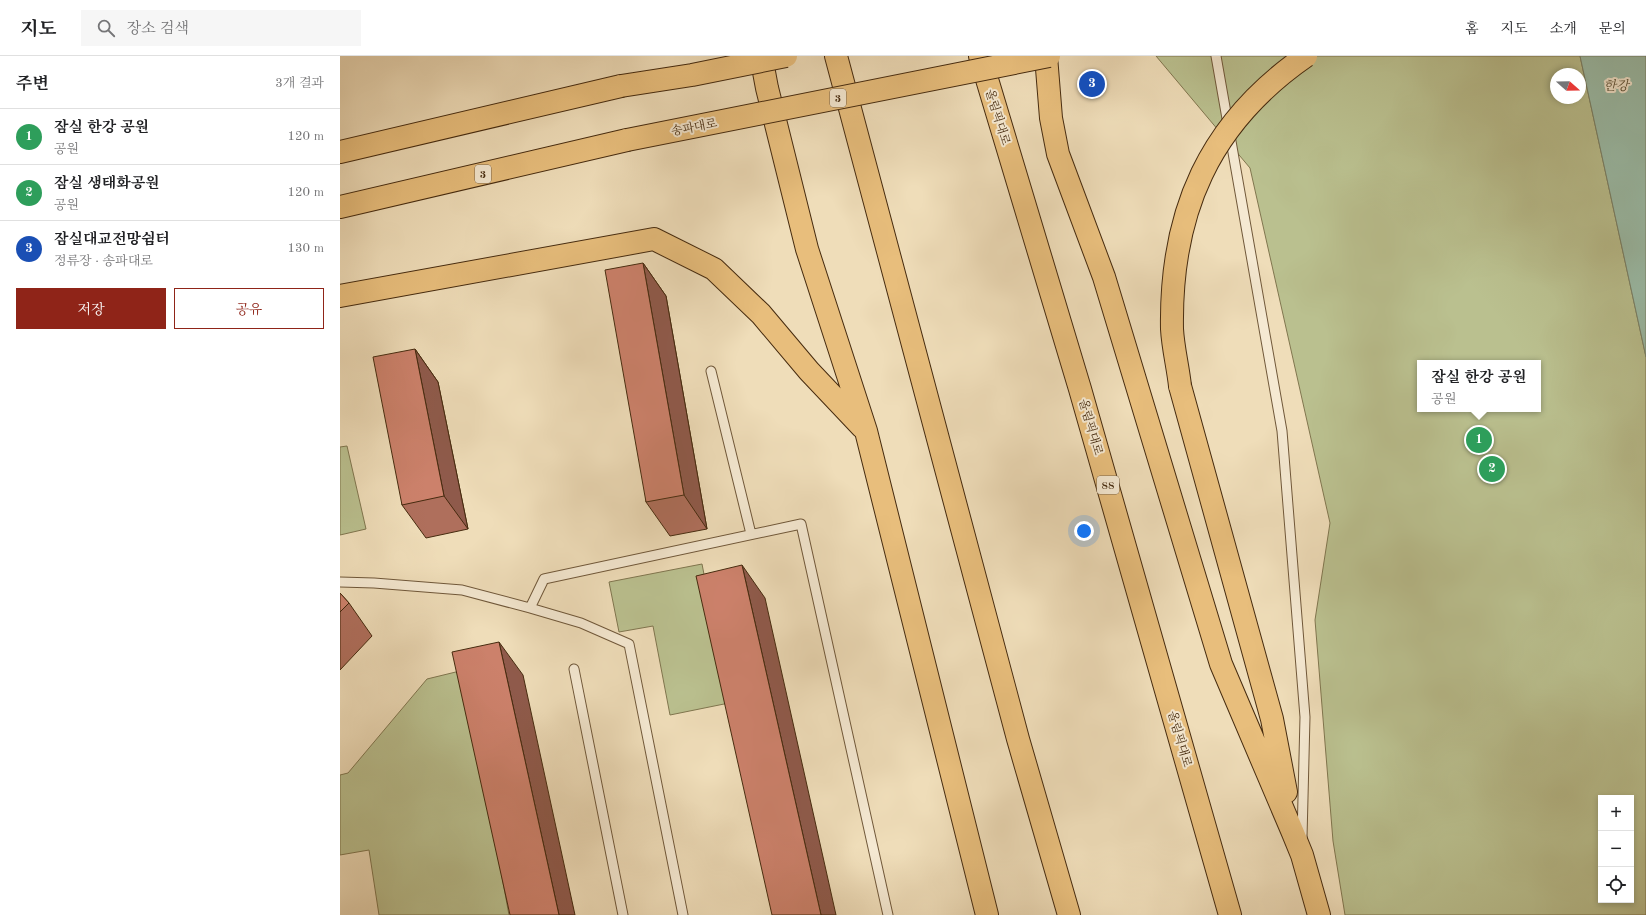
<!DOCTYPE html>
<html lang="ko">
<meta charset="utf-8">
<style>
body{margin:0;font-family:"Old Standard TT","Noto Serif KR",serif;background:#f6f6f6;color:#202124}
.controls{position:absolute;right:12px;bottom:12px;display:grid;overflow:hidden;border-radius:0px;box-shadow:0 2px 6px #0003}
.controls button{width:36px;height:36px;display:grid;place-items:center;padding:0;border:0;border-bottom:1px solid #e0e0e0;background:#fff;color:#202124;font:20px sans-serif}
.compass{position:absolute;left:1210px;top:12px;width:36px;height:36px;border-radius:50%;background:#fff;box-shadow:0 2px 6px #0003;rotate:110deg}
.you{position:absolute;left:744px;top:475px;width:14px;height:14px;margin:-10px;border:3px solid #fff;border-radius:50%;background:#1a73e8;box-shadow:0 0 0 6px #1a73e833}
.badge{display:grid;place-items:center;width:26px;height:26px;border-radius:50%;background:#8f2418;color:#fff;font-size:13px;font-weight:700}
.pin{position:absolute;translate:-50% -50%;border:2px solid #fff;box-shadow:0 1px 4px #0006}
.popup{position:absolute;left:1077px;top:304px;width:124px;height:52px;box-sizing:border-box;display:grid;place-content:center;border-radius:0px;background:#fff;filter:drop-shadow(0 1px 3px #0005);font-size:13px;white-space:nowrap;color:#757577}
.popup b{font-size:15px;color:#202124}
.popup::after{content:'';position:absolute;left:50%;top:100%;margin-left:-8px;border:8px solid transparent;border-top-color:#fff}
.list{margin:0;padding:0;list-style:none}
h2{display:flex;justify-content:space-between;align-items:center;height:52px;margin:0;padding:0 16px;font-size:17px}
h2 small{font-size:13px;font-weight:400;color:#757577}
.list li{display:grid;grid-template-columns:26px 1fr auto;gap:12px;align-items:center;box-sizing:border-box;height:56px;padding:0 16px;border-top:1px solid #e0e0e0}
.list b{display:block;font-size:15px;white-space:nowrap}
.list p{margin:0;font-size:13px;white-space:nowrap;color:#757577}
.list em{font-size:13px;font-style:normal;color:#757577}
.actions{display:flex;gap:8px;padding:12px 16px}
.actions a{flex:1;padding:9px 0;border:1px solid #8f2418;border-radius:0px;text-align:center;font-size:14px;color:#8f2418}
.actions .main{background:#8f2418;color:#fff}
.icon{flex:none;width:22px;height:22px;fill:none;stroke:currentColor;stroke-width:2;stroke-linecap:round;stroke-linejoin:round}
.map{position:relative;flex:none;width:1306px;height:859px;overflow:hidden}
header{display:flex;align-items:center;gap:24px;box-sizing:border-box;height:56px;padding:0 20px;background:#fff;border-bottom:1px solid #e0e0e0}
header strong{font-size:19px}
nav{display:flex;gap:22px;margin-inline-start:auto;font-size:14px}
.search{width:280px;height:36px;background:#f6f6f6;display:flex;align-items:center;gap:10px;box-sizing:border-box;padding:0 14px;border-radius:0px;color:#757577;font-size:15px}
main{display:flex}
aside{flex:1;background:#fff}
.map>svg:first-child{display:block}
.green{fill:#bac08f;stroke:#80764f;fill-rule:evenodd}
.water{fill:#9bbda9;stroke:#79836b}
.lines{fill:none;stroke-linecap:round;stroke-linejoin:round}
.service-casing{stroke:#70583a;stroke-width:11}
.primary-casing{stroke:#462b0f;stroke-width:24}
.trunk-casing{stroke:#462b0f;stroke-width:24}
.service{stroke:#f5e9d2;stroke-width:9}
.primary{stroke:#e8be7c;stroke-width:22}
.trunk{stroke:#e8be7c;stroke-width:22}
.primary-bridge-casing{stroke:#462b0f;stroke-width:24;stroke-linecap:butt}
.trunk-bridge-casing{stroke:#462b0f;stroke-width:24;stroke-linecap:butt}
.primary-bridge{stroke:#e8be7c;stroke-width:22}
.trunk-bridge{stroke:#e8be7c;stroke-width:22}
.wall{fill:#af6f5c;stroke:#462b0f}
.shaded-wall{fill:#8f5a4b;stroke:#462b0f}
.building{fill:#cc816b;stroke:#462b0f}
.labels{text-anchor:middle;stroke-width:4;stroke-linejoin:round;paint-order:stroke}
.shield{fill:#f5e9d2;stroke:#7a644a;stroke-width:1}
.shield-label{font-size:11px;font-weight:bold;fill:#462b0f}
.street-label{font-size:12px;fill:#462b0f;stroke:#f5e9d2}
.water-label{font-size:13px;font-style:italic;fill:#5b5036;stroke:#f5e9d2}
</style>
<header>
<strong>지도</strong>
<div class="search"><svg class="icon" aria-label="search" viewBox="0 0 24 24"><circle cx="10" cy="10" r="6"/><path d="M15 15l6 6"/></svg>장소 검색</div>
<nav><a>홈</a><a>지도</a><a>소개</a><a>문의</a></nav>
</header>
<main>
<aside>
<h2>주변<small>3개 결과</small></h2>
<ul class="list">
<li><span class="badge" style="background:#2e9e5b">1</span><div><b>잠실 한강 공원</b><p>공원</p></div><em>120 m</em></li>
<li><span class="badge" style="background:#2e9e5b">2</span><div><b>잠실 생태화공원</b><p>공원</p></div><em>120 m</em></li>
<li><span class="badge" style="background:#1a4fb4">3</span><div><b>잠실대교전망쉼터</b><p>정류장 · 송파대로</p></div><em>130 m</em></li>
</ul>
<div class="actions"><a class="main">저장</a><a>공유</a></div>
</aside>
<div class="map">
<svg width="1306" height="859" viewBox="0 0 1306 859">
<rect width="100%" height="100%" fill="#efddb9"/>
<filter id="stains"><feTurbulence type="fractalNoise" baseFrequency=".005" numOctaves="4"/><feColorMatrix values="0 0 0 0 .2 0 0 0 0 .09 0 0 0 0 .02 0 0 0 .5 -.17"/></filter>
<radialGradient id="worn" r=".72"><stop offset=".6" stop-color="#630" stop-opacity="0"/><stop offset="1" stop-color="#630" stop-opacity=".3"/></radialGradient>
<path class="green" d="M 816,0 L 1240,0 L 1306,301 L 1306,859 L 1005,859 L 993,785 L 975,564 L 990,467 L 910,112 ZM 1216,18 L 1240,18 L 1240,42 L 1216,42 ZM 1080,307 L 1198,307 L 1198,353 L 1080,353 ZM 1261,742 L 1291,742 L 1291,844 L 1261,844 Z
M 7,390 L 26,473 L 0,479 L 0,391 Z
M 362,508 L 389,647 L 330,659 L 313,570 L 279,576 L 269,526 Z
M 124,614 L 169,859 L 39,859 L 29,794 L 0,799 L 0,719 L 8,717 L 87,623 Z"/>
<path class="water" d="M 1240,0 L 1306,0 L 1306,301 Z"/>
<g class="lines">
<g class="service-casing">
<path id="service" d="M 876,0 L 942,375 L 965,661 L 962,782
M 371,315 L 411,478
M 0,526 L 34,527 L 122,534 L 190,552
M 234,613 L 283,859
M 343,859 L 289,588 L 241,567 L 190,552 L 204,523 L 461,468 L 548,859"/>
</g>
<g class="primary-casing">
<path id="primary" d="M 0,96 L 281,30
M 0,151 L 287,84"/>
</g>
<g class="trunk-casing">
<path id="trunk" d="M 421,0 L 427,32 L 467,193 L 526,375 L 647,859
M 496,0 L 678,683 L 729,859
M 640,0 L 740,333 L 890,859
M 706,0 L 711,62 L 718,98 L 764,221 L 881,608 L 953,777 L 962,799 L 979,859
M 0,240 L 314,183 L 374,213 L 421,258 L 469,315 L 522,371
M 840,330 L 932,663 L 946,736"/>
</g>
<use href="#service" class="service"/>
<use href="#primary" class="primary"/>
<use href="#trunk" class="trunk"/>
<g class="primary-bridge-casing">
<path id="primary-bridge" d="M 281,30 L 352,19 L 446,0
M 287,84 L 709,0"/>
</g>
<g class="trunk-bridge-casing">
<path id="trunk-bridge" d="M 840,330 C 838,311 833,292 832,273 C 830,156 869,67 966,0"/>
</g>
<use href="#primary-bridge" class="primary-bridge"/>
<use href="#trunk-bridge" class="trunk-bridge"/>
</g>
<path class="wall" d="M 303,207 L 326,240 L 367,473 L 330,480 L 306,446 Z
M 75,293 L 98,326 L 128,473 L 86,482 L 62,449 Z
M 0,537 L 9,547 L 32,580 L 0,614 Z"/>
<path class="shaded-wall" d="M 303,207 L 326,240 L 367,473 L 344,439 Z
M 75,293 L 98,326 L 128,473 L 104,440 Z
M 402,509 L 425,542 L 496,859 L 481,859 Z
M 159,586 L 183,619 L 235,859 L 219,859 Z"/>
<path class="building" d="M 303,207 L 344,439 L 306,446 L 265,214 Z
M 75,293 L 104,440 L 62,449 L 33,301 Z
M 402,509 L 481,859 L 432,859 L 356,520 Z
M 0,537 L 9,547 L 0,556 Z
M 159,586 L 219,859 L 170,859 L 112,596 Z"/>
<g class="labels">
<g class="shield">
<rect x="490" y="33" width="16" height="18" rx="3"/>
<rect x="135" y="109" width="16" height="18" rx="3"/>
<rect x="757" y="420" width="22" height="18" rx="3"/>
</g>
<g class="shield-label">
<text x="498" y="46">3</text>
<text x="143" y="122">3</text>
<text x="768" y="433">88</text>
</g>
<g class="street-label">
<text transform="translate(658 61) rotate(73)" y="4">올림픽대로</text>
<text transform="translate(354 71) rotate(-11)" y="4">송파대로</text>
<text transform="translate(751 371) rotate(74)" y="4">올림픽대로</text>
<text transform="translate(840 683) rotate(74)" y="4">올림픽대로</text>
</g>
<g class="water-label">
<text x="1276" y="34">한강</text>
</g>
</g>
<rect width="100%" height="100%" filter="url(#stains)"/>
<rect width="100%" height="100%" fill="url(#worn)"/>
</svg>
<div class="controls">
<button>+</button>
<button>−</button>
<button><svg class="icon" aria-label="locate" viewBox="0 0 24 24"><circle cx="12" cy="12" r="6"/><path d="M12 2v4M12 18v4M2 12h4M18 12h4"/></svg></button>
</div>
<svg class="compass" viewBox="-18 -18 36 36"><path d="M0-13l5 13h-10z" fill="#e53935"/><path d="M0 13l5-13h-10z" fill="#757577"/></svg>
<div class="you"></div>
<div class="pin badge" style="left:1139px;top:384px;background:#2e9e5b">1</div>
<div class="popup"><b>잠실 한강 공원</b>공원</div>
<div class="pin badge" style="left:1152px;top:413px;background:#2e9e5b">2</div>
<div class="pin badge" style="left:752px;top:28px;background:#1a4fb4">3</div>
</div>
</main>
